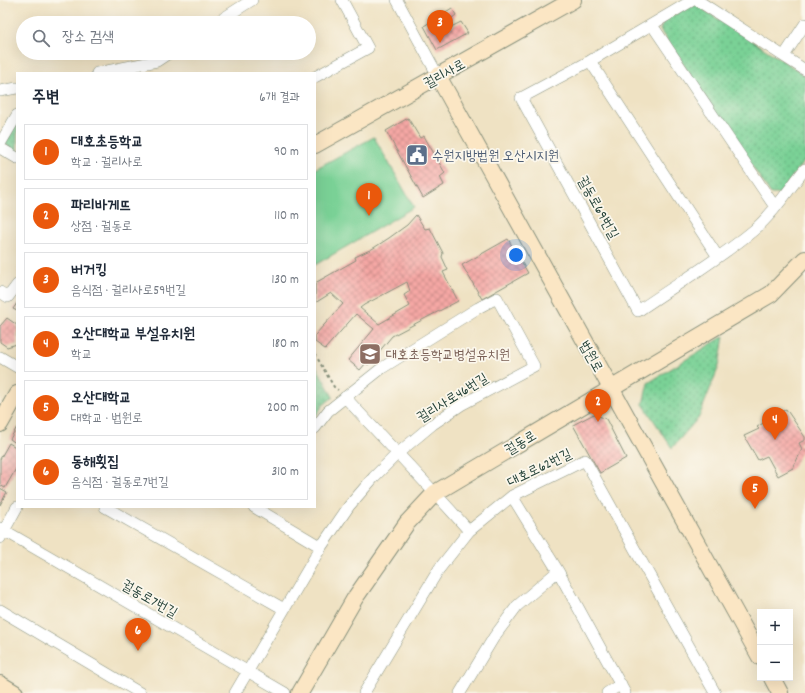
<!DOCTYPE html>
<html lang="ko">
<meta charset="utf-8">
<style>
body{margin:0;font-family:Dekko,"Poor Story",sans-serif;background:#f6f6f7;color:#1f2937}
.controls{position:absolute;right:12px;bottom:12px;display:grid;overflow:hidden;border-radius:0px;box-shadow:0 4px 16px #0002}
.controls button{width:36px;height:36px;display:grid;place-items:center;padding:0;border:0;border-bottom:1px solid #e0e1e3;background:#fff;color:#1f2937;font:20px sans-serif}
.you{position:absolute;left:516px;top:255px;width:14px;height:14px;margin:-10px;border:3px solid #fff;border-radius:50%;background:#1a73e8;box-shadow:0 0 0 6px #1a73e833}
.badge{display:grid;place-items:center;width:26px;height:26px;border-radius:50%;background:#ea580c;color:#fff;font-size:13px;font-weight:700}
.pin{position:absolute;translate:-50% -33px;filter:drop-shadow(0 1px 2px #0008)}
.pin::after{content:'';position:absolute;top:21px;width:14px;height:12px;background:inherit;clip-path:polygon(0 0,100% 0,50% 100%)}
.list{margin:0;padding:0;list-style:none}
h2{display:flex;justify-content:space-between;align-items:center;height:52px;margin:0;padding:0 16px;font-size:17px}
h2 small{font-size:13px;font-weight:400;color:#747a83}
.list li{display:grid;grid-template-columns:26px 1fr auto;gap:12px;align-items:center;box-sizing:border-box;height:56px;margin:0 8px 8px;padding:0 8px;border:1px solid #e0e1e3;border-radius:0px}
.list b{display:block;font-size:15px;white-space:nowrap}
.list p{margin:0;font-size:13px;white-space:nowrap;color:#747a83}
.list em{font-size:13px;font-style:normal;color:#747a83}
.icon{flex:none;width:22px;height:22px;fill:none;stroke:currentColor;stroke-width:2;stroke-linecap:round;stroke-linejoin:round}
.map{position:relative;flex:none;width:805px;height:693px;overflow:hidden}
.search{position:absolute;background:#fff;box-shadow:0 4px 16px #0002;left:16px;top:16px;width:300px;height:44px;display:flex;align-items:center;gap:10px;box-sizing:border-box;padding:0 14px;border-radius:22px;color:#747a83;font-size:15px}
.panel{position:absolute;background:#fff;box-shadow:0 4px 16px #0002;left:16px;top:72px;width:300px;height:436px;border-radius:0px}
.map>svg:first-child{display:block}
.grass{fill:#7ad196;stroke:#4c8765}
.park{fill:url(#park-dots);stroke:#4c8765}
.building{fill:url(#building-cross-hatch);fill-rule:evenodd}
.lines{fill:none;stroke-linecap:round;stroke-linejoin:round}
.street-casing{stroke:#87907c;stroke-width:12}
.secondary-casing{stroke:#87907c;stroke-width:18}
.path{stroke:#87907c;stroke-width:2;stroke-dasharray:3 3;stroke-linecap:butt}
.street{stroke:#fff;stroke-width:11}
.secondary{stroke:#fbe6c4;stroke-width:16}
.labels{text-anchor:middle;stroke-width:3.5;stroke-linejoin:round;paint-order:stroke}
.street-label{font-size:14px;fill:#1f3d34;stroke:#fbf7ec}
.service-label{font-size:14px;fill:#4e5e75;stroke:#fbf7ec;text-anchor:start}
.education-label{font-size:14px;fill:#785e54;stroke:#fbf7ec;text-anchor:start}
</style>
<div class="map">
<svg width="805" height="693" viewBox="0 0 805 693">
<defs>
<pattern id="park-dots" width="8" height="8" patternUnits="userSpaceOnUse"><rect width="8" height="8" fill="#7ad196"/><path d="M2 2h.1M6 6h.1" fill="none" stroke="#63ab7b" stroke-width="1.8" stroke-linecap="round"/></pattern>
<pattern id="building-cross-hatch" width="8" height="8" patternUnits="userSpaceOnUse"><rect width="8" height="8" fill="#f5a7a4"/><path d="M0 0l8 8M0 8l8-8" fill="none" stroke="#c68986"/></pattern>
</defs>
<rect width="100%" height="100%" fill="#fbf7ec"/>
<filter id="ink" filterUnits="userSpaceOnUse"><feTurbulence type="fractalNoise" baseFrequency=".025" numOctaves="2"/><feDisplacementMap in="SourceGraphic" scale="8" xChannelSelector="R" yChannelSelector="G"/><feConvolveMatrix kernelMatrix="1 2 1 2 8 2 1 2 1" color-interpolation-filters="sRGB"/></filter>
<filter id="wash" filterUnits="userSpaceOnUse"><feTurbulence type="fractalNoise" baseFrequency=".012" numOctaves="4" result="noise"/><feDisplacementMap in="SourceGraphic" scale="16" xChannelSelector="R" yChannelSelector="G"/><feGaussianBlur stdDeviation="0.9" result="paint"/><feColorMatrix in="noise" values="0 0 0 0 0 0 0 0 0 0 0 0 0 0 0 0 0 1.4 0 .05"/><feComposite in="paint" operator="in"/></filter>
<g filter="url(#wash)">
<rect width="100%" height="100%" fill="#efe2c3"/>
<path class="grass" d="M 374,137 L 414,207 L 315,265 L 315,169 Z"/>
<path class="park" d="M 696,5 L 805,75 L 805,160 L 779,194 L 771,194 L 660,30 L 664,21 L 689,6 Z
M 17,122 L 17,152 L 6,145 L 5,142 Z
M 724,336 L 719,366 L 699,417 L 672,448 L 643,404 L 648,383 Z
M 315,364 L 333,397 L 323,405 L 315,417 Z"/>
<g id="blocks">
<path class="building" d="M 452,8 L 456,15 L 447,22 L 449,28 L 461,22 L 468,33 L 437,50 L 424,26 Z
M 408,118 L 420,138 L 424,136 L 445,173 L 440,177 L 444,185 L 423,198 L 386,131 Z
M 416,215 L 425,229 L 430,228 L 443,253 L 442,257 L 448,270 L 443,272 L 458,301 L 392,336 L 368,365 L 366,363 L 360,370 L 348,360 L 374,329 L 356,314 L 325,349 L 315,342 L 315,335 L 343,304 L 331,293 L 315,303 L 315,283 L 356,260 L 355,257 L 372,249 L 389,238 L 407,225 ZM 407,282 L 410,291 L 404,295 L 410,306 L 379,324 L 360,308 L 364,305 Z
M 508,239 L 528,273 L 482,299 L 462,265 Z
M 17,303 L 17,311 L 13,309 Z
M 7,318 L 17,325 L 17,344 L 7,347 L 0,342 L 0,326 Z
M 786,409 L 805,437 L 805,440 L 799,443 L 802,449 L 793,468 L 778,476 L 767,456 L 758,460 L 744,436 L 759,429 L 757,427 Z
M 594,414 L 606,419 L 626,458 L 600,473 L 573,425 Z
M 17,427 L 17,444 L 10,439 Z
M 9,443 L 17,448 L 17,467 L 5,488 L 0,485 L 0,459 Z
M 0,488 L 7,492 L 0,505 Z"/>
</g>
</g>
<g filter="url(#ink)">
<use href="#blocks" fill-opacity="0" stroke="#87907c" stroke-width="1"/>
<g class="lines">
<g class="street-casing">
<path id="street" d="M 397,0 L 438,76
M 693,0 L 590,61 L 521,98 L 638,311 C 677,284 718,260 754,230 C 774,213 789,189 805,169
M 697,0 L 805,70
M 216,23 L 252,0
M 652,25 L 775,207
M 784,56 L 805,24
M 590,61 L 718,257
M 97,73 L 157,61 L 169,53
M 315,77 L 368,48 L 342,0
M 0,91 L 17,88
M 0,144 L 17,115
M 0,148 L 17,158
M 0,292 L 8,297 L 17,285
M 0,357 L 17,367
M 345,397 C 386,442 429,485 469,531
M 512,496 L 558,571 L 625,693
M 105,507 L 284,609
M 254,507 L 321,547
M 0,528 L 285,693
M 0,538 L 17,507
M 0,610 L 140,693
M 235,693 L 321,547 L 349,506 L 374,477 L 397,454 L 433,424 L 461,405 L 534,366 L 497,298 L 478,308 L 382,368 L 328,411 L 315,428
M 364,693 L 439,569 L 469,531 L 512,496 L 585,460 L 715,693
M 460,693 L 494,637 L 517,606 L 558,571
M 607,693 L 621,684"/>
</g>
<g class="secondary-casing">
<path id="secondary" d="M 438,76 L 760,657
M 315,145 L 573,0
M 0,424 L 17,394
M 772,678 L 780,693
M 0,684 L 15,693
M 300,693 L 355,598 L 407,523 L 435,493 L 771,294 L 805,259"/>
</g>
<path class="path" d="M 315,354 L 334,387 L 338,390"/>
<use href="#street" class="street"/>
<use href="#secondary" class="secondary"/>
</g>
</g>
<defs>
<g id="civic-square" transform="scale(1.15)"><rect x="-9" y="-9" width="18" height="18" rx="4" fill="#5c6f8a" stroke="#fbf7ec"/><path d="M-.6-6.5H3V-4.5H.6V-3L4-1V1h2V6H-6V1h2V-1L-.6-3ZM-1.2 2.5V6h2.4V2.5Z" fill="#fff"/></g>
<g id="school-square" transform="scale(1.15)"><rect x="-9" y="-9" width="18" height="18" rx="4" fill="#8d6e63" stroke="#fbf7ec"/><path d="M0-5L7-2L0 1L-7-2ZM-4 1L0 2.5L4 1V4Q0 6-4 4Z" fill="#fff"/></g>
</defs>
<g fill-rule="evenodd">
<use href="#civic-square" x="417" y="155"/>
<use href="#school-square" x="370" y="354"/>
</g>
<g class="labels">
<g class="street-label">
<text transform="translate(444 73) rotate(-29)" y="5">궐리사로</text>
<text transform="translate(599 207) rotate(61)" y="5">궐동로69번길</text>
<text transform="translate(592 356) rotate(61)" y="5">법원로</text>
<text transform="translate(452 397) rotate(-32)" y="5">궐리사로46번길</text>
<text transform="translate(520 442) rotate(-31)" y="5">궐동로</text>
<text transform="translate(539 467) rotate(-26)" y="5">대호로62번길</text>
<text transform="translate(150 598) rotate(30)" y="5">궐동로7번길</text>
</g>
<g class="service-label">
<text x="432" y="160">수원지방법원 오산시지원</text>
</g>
<g class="education-label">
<text x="386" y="359">대호초등학교병설유치원</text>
</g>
</g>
</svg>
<div class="controls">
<button>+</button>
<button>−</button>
</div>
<div class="you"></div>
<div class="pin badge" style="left:369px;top:216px">1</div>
<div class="pin badge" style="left:598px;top:422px">2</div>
<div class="pin badge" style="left:440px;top:43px">3</div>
<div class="pin badge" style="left:775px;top:440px">4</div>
<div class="pin badge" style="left:755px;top:509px">5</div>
<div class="pin badge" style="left:138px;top:651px">6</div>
<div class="search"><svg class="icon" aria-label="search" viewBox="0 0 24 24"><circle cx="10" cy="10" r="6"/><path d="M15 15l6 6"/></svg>장소 검색</div>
<section class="panel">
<h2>주변<small>6개 결과</small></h2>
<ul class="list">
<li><span class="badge">1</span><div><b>대호초등학교</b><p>학교 · 궐리사로</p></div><em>90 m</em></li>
<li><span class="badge">2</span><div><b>파리바게뜨</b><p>상점 · 궐동로</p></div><em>110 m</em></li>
<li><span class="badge">3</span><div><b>버거킹</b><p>음식점 · 궐리사로59번길</p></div><em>130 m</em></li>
<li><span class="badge">4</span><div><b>오산대학교 부설유치원</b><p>학교</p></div><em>180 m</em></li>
<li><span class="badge">5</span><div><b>오산대학교</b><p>대학교 · 법원로</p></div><em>200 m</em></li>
<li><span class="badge">6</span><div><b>동해횟집</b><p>음식점 · 궐동로7번길</p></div><em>310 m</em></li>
</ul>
</section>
</div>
